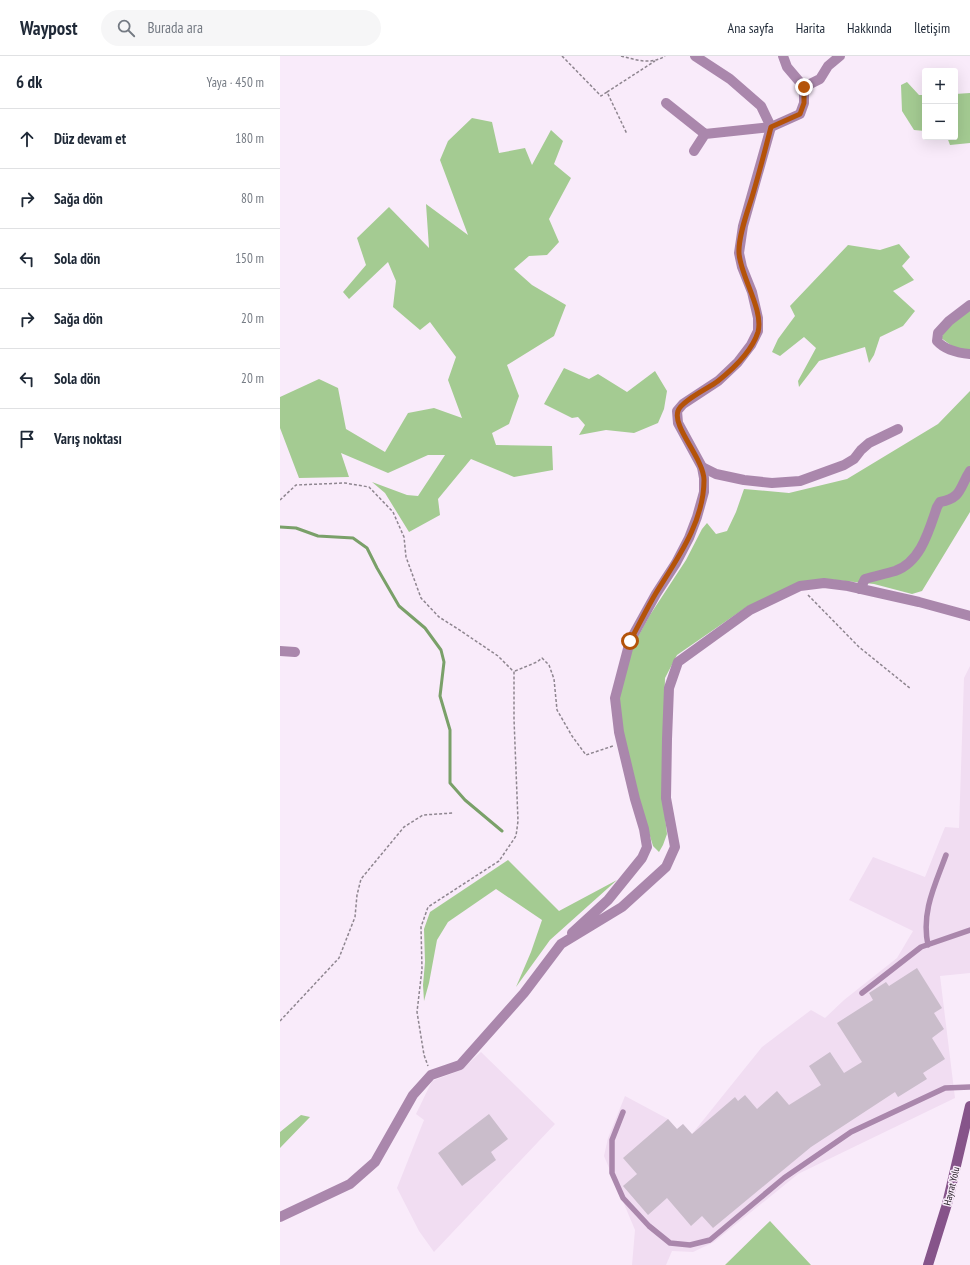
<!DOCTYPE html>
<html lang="tr">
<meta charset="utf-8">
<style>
body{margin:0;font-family:"PT Sans Narrow",sans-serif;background:#f6f6f7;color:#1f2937}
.controls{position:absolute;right:12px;top:12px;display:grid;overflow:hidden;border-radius:4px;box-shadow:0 4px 16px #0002}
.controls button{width:36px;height:36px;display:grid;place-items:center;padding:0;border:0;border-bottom:1px solid #e0e1e3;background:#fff;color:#1f2937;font:20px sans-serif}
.stop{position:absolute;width:12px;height:12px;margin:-9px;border:3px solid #b45309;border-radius:50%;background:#fff}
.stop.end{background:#b45309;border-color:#fff;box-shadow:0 1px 4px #0008}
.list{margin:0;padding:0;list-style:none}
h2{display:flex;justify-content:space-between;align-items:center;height:52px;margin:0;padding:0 16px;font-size:17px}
h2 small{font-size:13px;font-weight:400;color:#747a83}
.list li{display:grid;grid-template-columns:26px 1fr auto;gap:12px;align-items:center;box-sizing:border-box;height:60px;padding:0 16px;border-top:1px solid #e0e1e3}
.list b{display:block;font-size:15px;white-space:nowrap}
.list em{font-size:13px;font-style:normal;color:#747a83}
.icon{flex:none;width:22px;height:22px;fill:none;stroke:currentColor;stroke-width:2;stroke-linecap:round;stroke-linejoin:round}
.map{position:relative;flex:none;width:690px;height:1209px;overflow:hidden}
header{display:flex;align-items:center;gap:24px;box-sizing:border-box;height:56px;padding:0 20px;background:#fff;border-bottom:1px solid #e0e1e3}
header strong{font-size:19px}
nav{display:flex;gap:22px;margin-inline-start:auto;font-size:14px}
.search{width:280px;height:36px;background:#f6f6f7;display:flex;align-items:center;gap:10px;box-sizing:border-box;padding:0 14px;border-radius:22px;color:#747a83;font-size:15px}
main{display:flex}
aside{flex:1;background:#fff}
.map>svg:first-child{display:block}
.built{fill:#f1ddf2}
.forest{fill:#a4cb92}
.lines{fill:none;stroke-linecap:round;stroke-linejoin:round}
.stream{stroke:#7aa069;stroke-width:3}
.building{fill:#cabdcb}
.path{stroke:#8e858f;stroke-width:1.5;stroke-dasharray:3 2;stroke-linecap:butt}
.service{stroke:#aa87ac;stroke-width:5.5}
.minor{stroke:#aa87ac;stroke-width:10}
.tertiary{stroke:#aa87ac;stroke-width:10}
.secondary{stroke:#86548a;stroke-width:10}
.route{stroke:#b45309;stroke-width:5}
.labels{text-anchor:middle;stroke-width:3;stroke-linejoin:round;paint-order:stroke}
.street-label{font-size:10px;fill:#181318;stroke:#f9ebfa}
</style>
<header>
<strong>Waypost</strong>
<div class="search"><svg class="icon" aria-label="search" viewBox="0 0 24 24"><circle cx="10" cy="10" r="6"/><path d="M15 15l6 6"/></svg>Burada ara</div>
<nav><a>Ana sayfa</a><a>Harita</a><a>Hakkında</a><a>İletişim</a></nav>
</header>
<main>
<aside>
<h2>6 dk<small>Yaya · 450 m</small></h2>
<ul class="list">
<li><svg class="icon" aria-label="ahead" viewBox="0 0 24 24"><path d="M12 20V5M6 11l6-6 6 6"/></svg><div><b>Düz devam et</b></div><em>180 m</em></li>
<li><svg class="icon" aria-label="right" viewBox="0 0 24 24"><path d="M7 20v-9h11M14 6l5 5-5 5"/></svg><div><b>Sağa dön</b></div><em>80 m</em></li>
<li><svg class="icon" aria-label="left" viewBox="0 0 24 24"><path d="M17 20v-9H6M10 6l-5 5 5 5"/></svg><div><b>Sola dön</b></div><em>150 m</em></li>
<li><svg class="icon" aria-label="right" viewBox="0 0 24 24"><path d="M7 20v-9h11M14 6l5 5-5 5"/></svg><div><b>Sağa dön</b></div><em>20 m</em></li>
<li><svg class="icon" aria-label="left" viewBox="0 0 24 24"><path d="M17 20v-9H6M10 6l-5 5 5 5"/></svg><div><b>Sola dön</b></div><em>20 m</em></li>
<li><svg class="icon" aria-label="arrive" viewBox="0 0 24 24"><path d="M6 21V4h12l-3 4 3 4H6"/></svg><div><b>Varış noktası</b></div></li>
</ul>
</aside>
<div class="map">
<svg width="690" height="1209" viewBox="0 0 690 1209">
<rect width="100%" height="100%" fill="#f9ebfa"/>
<path class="built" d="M 690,610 L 690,917 L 660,920 L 675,1042 L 518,1118 L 434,1186 L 413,1196 L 392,1195 L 386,1209 L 352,1209 L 355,1174 L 324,1100 L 328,1082 L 345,1040 L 388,1063 L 397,1073 L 403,1068 L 412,1078 L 482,991 L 531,954 L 545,962 L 564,944 L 617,902 L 633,875 L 569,844 L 593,801 L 645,821 L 665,771 L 679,772 L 684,622 Z
M 201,996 L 275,1068 L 154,1196 L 139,1175 L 117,1132 L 144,1064 L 136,1058 L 152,1025 L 181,1014 Z"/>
<path class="forest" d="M 627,26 L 639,39 L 645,39 L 645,75 L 634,74 L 622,55 L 621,29 Z
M 690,37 L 690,87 L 670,89 L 667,81 L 675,81 L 675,38 Z
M 192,62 L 212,66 L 219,97 L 245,92 L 252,109 L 271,74 L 283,85 L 274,108 L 291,122 L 269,163 L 279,186 L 267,199 L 249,200 L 234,213 L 252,229 L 286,249 L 274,280 L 227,309 L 239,340 L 229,368 L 212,377 L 216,389 L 272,390 L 273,414 L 234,421 L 191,403 L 158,443 L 160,459 L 129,476 L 105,437 L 92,426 L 127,439 L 138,440 L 165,399 L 148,399 L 108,417 L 61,397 L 69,421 L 19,422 L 0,372 L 0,341 L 39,323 L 58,332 L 66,373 L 105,396 L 128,357 L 154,352 L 182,362 L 168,324 L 176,301 L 150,266 L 140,274 L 113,251 L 116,225 L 108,206 L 69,243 L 63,236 L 86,209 L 77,182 L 109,151 L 149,192 L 146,148 L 188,179 L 160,104 L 168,85 Z
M 619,188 L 630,201 L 622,210 L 634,224 L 613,235 L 635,255 L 623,270 L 600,281 L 594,299 L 589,307 L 585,291 L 539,305 L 519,331 L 518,325 L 536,292 L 524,281 L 500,300 L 492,296 L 498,283 L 515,260 L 510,250 L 568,189 L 600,194 Z
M 690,253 L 690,303 L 661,282 L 667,271 Z
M 284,312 L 309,323 L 318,318 L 347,336 L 375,315 L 387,335 L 384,353 L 378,367 L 354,377 L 326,374 L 299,379 L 305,369 L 298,361 L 292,362 L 264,348 Z
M 690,335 L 690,456 L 642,535 L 632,538 L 594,528 L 546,523 L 468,550 L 397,599 L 385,622 L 382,734 L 387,778 L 383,789 L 379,796 L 373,790 L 359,744 L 343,677 L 339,643 L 351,593 L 370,559 L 406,504 L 422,473 L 427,467 L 436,478 L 447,475 L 456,456 L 464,433 L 509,437 L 567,423 L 658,368 Z
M 228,804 L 279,855 L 337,824 L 270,884 L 236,931 L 251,896 L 262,864 L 216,833 L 168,866 L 157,884 L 149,927 L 144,945 L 143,929 L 145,906 L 144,873 L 150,856 Z
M 21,1059 L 30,1061 L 0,1092 L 0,1076 Z
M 490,1165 L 531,1209 L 445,1209 Z"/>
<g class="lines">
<path class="stream" d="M 0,471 L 16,472 L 38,480 L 73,482 L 87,492 L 97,512 L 119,550 L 145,572 L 161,594 L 164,606 L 160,640 L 170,674 L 170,727 L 185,744 L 222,775"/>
</g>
<path class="building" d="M 637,912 L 662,952 L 654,957 L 664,973 L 652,982 L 665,1003 L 643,1017 L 647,1023 L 618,1041 L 615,1036 L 531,1091 L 433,1172 L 422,1160 L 411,1170 L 387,1142 L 368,1159 L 343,1130 L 357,1118 L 343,1102 L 388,1063 L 397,1073 L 403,1068 L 412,1078 L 455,1041 L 458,1045 L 465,1039 L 477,1053 L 497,1035 L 509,1049 L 541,1029 L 529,1010 L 550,996 L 564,1017 L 582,1006 L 557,967 L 593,944 L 589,937 L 606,926 L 609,930 Z
M 209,1058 L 228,1083 L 211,1096 L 216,1104 L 182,1130 L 158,1097 Z"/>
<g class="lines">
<path class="path" d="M 282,0 L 321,40 L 327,36 L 347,78
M 341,0 C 356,4 371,9 385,0
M 327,36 L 375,5
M 0,444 L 16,429 L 65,427 L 89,431 L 113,456 L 124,481 L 126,501 L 141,542 L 159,561 L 178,573 L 218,600 L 234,616 L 234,663 L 238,765 L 236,780 L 219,805 L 148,851 L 141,871 L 142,913 L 137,956 L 144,999 L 148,1010
M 528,539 L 579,591 L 631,633
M 235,615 L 257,606 L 262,602 L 269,609 L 274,623 L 277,654 L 292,680 L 306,699 L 333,690
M 0,965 L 59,902 L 75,861 L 77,839 L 81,823 L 124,771 L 143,759 L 173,757"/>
<path class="service" d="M 648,889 C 641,856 655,829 666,799
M 582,937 L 641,891 L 690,874
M 343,1056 L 332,1084 L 332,1117 L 343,1142 L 369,1170 L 390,1187 L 410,1189 L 430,1184 L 504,1122 L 571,1076 L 665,1032 L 690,1031"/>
<path class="minor" d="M 503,0 L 507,11 L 524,31
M 386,47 L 425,78
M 414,95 L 425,78 L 491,71 L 520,58 L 524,47 L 524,31 L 540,23 L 548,10 L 560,0
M 690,249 L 669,265 L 658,277 L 657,285 C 665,294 678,297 690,298
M 422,411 L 436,418 L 464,424 L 492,427 L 520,425 L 564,409 L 574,403 L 581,394 L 589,387 L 618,373
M 580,533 L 585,523 C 595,520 605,518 615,515 C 641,506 649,474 657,451 L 660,446 C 682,442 679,432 690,415
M 0,595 L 15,596"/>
<path class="tertiary" d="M 292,877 L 328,844 L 362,802 L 367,791 L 364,773 L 355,743 L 339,676 L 335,642 L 350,585 L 376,538 L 396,507 L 409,482 L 417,461 L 424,436 L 424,422 L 422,411 L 398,367 L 397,355 L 403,348 L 438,325 L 458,306 L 471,289 L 478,275 L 478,262 L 472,236 L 462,211 L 459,197 L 463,170 L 491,71 L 481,50 L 450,23 L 415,0
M 0,1161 L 70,1128 L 95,1106 L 133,1039 L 151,1019 L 180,1009 L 244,937 L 281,888 L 342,851 L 386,811 L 395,791 L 386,742 L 387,683 L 389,632 L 398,606 L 470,554 L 520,530 L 544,527 L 568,530 L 639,546 L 690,560"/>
<path class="secondary" d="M 648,1209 L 667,1148 L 690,1050"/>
</g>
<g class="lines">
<path class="route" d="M 350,585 C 359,569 367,552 376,537 C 397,503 424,466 424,424 C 424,403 392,371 398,355 C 401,345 429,332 438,325 C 453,313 472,295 478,276 C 484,254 460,219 459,197 C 458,181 467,157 472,141 C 479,118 485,94 491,71 L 520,58 L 524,47 L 524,31"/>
</g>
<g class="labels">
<g class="street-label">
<text transform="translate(671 1130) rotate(-76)" y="4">Hayrat Yolu</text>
</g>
</g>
</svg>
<div class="controls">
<button>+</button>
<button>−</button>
</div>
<div class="stop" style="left:350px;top:585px"></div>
<div class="stop end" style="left:524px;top:31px"></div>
</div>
</main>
